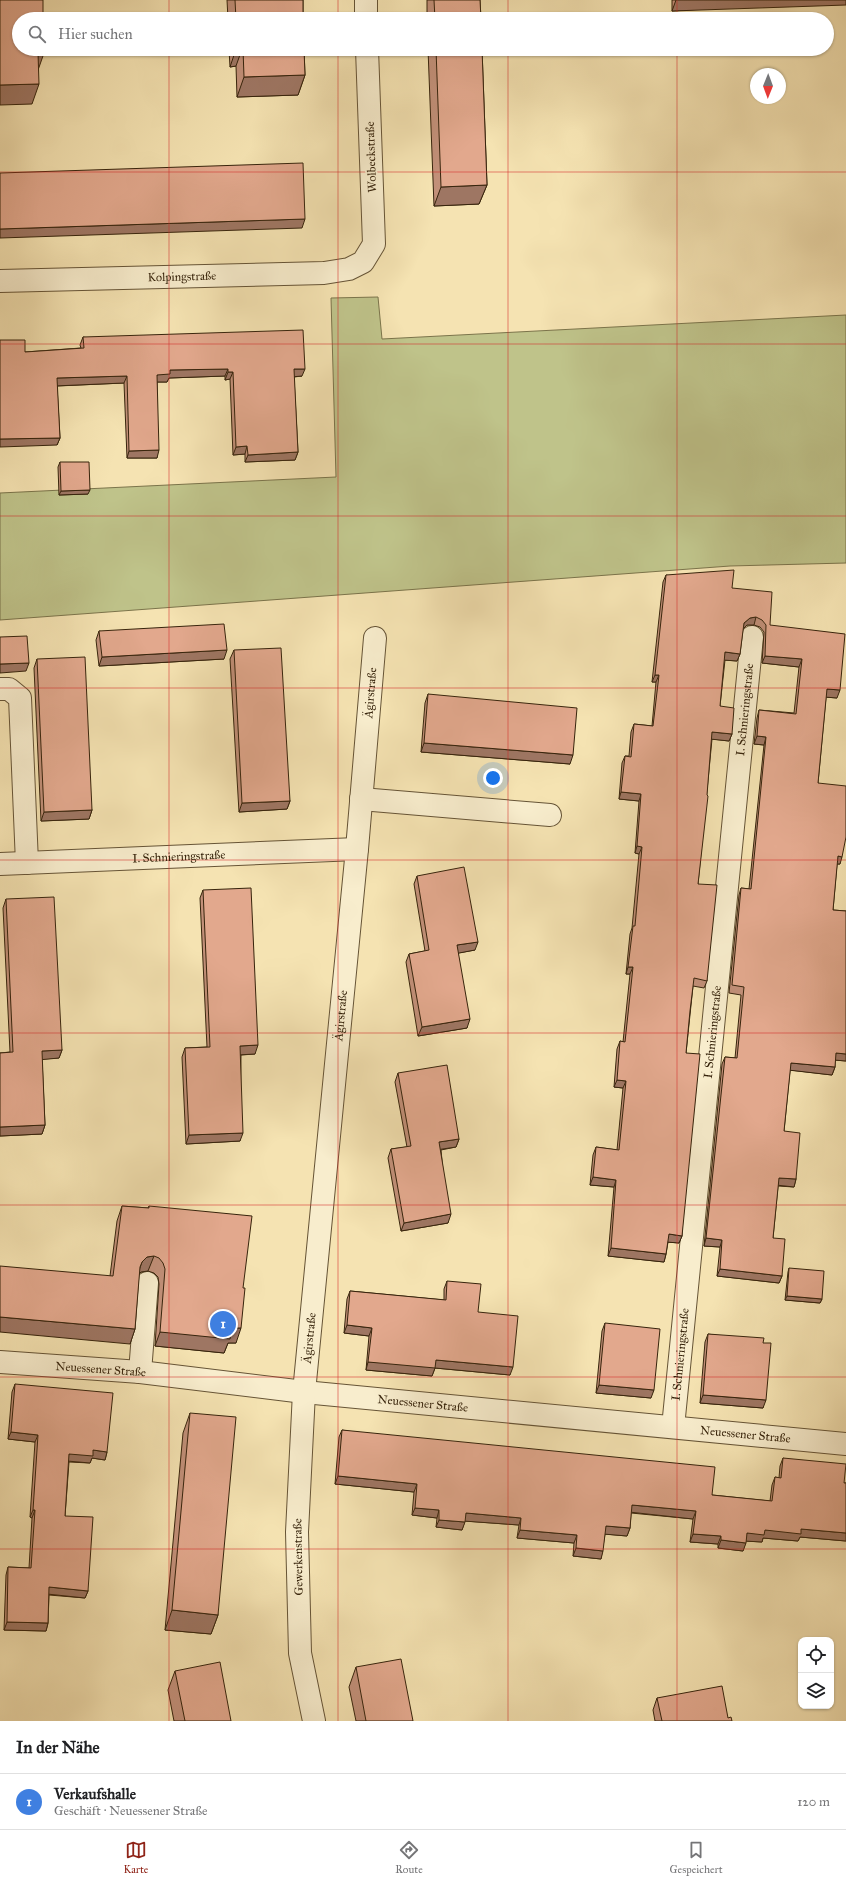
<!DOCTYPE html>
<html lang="de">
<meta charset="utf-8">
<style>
body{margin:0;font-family:"IM FELL Great Primer",serif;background:#f2f2f2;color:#202124}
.controls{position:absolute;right:12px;bottom:12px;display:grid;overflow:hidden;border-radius:8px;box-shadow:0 1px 3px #0004}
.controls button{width:36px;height:36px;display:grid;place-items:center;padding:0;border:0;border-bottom:1px solid #e0e0e0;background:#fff;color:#202124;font:20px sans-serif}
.compass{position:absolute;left:750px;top:68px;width:36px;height:36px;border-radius:50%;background:#fff;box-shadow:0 1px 3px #0004;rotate:181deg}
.you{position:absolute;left:493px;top:778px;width:14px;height:14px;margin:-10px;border:3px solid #fff;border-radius:50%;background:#1a73e8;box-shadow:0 0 0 6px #1a73e833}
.badge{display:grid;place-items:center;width:26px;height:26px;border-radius:50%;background:#8f2418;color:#fff;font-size:13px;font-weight:700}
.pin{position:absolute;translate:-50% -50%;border:2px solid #fff;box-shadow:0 1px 4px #0006}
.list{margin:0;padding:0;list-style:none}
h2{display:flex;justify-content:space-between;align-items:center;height:52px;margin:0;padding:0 16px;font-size:17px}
h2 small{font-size:13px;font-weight:400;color:#757577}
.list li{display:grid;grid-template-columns:26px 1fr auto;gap:12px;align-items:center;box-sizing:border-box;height:56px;padding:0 16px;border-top:1px solid #e0e0e0}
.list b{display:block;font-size:15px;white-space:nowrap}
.list p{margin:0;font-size:13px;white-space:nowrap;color:#757577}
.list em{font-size:13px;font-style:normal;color:#757577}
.icon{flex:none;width:22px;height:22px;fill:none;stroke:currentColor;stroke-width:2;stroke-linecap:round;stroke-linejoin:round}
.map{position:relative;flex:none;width:846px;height:1721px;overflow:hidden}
.search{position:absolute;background:#fff;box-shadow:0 1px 3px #0004;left:12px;right:12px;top:12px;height:44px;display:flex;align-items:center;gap:10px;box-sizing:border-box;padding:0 14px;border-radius:22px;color:#757577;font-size:15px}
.sheet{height:108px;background:#fff}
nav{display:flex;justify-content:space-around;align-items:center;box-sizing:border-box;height:56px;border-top:1px solid #e0e0e0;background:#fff;font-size:11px;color:#757577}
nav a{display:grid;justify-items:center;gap:2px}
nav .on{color:#8f2418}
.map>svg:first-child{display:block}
.green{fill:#bfc38a;stroke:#7b744b}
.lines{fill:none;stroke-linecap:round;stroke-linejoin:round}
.minor-casing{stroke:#665436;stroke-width:24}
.minor{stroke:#f8edcd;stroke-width:22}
.wall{fill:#c29079;stroke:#37240c}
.shaded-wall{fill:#9e7663;stroke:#37240c}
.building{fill:#e2a88d;stroke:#37240c}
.grid{fill:none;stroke:#d62828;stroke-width:1;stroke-opacity:0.55}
.labels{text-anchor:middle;stroke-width:3.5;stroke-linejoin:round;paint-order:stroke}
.street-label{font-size:12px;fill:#37240c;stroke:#f8edcd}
</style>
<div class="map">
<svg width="846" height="1721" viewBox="0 0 846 1721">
<rect width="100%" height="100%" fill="#f5e3b2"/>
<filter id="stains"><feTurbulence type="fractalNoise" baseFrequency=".005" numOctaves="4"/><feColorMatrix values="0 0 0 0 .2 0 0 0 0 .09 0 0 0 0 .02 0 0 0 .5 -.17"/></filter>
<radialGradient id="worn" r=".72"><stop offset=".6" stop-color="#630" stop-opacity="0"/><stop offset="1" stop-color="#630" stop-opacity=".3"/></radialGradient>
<path class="green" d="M 378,297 L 382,339 L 846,315 L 846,563 L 730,566 L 0,620 L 0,493 L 336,477 L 331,298 Z"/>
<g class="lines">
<g class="minor-casing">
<g id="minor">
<path d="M 366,0 L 366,19"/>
<path id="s1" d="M 0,281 L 324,273 L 349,269 L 363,262 L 374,244 L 367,49"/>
<path d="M 0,689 L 9,689 L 20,698 L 27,863"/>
<path d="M 361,799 L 550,815"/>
<path id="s2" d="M 0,864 L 357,849"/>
<path id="s3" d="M 0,1362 L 140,1372 L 304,1392 L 846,1444"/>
<path d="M 140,1372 L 147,1283"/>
<path id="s4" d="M 673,1427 L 752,637"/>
<path id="s5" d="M 314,1721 L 300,1653 L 297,1532 L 304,1392 L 357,849 L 375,638"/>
</g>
</g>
<use href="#minor" class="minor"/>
</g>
<path class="wall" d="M 227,0 L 303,0 L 303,19 L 228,19 Z
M 427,0 L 480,0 L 481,19 L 427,19 Z
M 672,0 L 846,0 L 672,11 Z
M 229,49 L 304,49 L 305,75 L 298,95 L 237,97 L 236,66 L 230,67 Z
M 428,49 L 482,49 L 487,185 L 479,204 L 434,206 Z
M 83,337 L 302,376 L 294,377 L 298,452 L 295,460 L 245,462 L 245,454 L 233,455 L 230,379 L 225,380 L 225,376 L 169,378 L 167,382 L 157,382 L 157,458 L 127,458 L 124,383 L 57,386 L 60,438 L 57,445 L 25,352 L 81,348 L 80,345 Z
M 60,462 L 88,494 L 59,495 L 58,467 Z
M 666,575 L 732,588 L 770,625 L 837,698 L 826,697 L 818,783 L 840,864 L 837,864 L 833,910 L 846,911 L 846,1061 L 835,1060 L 835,1067 L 832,1075 L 790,1070 L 784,1131 L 796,1179 L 794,1187 L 778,1186 L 773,1238 L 782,1276 L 779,1283 L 717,1276 L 720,1247 L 704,1246 L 722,1064 L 725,1057 L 735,1058 L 741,995 L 729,993 L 739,895 L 741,888 L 749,889 L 764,745 L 754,744 L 757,718 L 759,710 L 794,713 L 799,667 L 762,663 L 764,632 L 760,627 L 754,625 L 747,625 L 743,629 L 740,654 L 737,661 L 725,660 L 720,706 L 732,734 L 729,741 L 712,739 L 698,884 L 707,981 L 704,988 L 693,986 L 686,1053 L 682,1236 L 679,1243 L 668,1242 L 666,1254 L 664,1262 L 608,1256 L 614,1187 L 590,1185 L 593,1155 L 596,1147 L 617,1150 L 623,1088 L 614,1087 L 617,1049 L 620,1041 L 623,1042 L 630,974 L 626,974 L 630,934 L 632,928 L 639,854 L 635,853 L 639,801 L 619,799 L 622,763 L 625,756 L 629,756 L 631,732 L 634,724 L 652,726 L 656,682 L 652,682 L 663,582 Z
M 99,631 L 224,659 L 99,666 L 96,640 Z
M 234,650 L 290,801 L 287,809 L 239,812 L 230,659 Z
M 37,659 L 92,810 L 89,819 L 41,821 L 34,668 Z
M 428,694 L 570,764 L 421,752 L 425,703 Z
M 417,876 L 475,950 L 458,953 L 467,1028 L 418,1036 L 406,962 L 409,954 L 425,951 L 414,884 Z
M 203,890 L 255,1054 L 241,1055 L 240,1141 L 186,1144 L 182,1057 L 185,1048 L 207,1047 L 200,898 Z
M 6,899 L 62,1050 L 59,1058 L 42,1059 L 45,1125 L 42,1134 L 0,1136 L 0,1053 L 10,1052 L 3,908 Z
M 398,1073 L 459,1139 L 456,1147 L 441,1150 L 448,1223 L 401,1231 L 388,1158 L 391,1149 L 407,1147 L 395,1082 Z
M 122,1206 L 148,1208 L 149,1206 L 236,1343 L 228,1343 L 224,1353 L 155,1346 L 159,1284 L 158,1277 L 154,1273 L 148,1271 L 141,1272 L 139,1274 L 135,1329 L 130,1344 L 110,1276 L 117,1221 Z
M 789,1268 L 822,1299 L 820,1303 L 785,1300 L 788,1272 Z
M 447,1281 L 478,1312 L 510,1375 L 435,1368 L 432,1376 L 366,1370 L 369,1336 L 344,1333 L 347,1299 L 350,1291 L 444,1300 L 444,1289 Z
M 605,1323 L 651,1398 L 596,1393 L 602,1331 Z
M 708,1334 L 763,1343 L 763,1408 L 700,1403 L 705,1342 Z
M 15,1384 L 107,1452 L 105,1460 L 92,1458 L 90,1463 L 69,1462 L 65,1516 L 88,1591 L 85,1598 L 49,1595 L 48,1623 L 46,1631 L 4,1630 L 6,1575 L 8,1567 L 29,1568 L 32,1518 L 30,1517 L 35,1442 L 8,1439 L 12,1392 Z
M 190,1413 L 218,1615 L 211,1634 L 165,1630 L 183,1433 Z
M 342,1430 L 712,1495 L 770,1501 L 772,1485 L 775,1477 L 779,1478 L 780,1466 L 783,1458 L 844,1483 L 846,1483 L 846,1541 L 800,1537 L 798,1541 L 763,1538 L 762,1542 L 746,1541 L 743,1551 L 718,1548 L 718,1544 L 690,1542 L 693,1519 L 631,1513 L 630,1528 L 627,1536 L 605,1534 L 601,1559 L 573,1556 L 574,1543 L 517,1538 L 519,1525 L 465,1521 L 462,1530 L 436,1527 L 437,1518 L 412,1515 L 414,1492 L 335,1484 L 339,1437 Z
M 356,1667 L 413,1721 L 356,1721 L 349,1687 Z
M 175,1671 L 231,1721 L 174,1721 L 168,1690 Z
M 657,1698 L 728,1718 L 732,1721 L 655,1721 L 653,1710 Z"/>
<path class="shaded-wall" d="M 676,0 L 846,0 L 846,5 L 672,11 Z
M 236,49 L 242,49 L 236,66 L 230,67 Z
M 38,53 L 44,53 L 37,73 Z
M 305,75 L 298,95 L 237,97 L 244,77 Z
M 39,84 L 32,104 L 0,105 L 0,85 Z
M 487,185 L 479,204 L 434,206 L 441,187 Z
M 305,219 L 302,228 L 0,238 L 0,229 Z
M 228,369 L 225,376 L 169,378 L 167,382 L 154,382 L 157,375 L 170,370 Z
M 294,369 L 305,369 L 302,376 L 291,377 Z
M 228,372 L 233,372 L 230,379 L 225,380 Z
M 127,376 L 124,383 L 54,386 L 57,378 Z
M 60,438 L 57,445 L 0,447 L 0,439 Z
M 247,446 L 245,454 L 233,455 L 236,447 Z
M 159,450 L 157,458 L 127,458 L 129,451 Z
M 298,452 L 295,460 L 245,462 L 248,455 Z
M 90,490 L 88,494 L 59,495 L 61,491 Z
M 756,617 L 754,625 L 747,625 L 742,630 L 744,623 L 750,618 Z
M 227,650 L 224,659 L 99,666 L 102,657 Z
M 725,652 L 740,654 L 737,661 L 723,660 Z
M 765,656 L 802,659 L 799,667 L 762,663 Z
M 29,663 L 26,671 L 0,673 L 0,664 Z
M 655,675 L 659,675 L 656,682 L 652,682 Z
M 827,689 L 840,690 L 837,698 L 824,697 Z
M 712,732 L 732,734 L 729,741 L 710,739 Z
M 757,736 L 766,737 L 764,745 L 754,744 Z
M 424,743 L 573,755 L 570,764 L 421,752 Z
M 621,792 L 641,794 L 639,801 L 619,799 Z
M 290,801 L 287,809 L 239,812 L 242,803 Z
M 92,810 L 89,819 L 41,821 L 44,812 Z
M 637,846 L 642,847 L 639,854 L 635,853 Z
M 838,856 L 842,857 L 840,864 L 835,864 Z
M 478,942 L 475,950 L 454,954 L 457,945 Z
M 628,967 L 633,967 L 630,974 L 626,974 Z
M 470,1019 L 467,1028 L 418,1036 L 422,1027 Z
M 258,1045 L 255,1054 L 237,1055 L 240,1046 Z
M 62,1050 L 59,1058 L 38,1060 L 42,1051 Z
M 836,1053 L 846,1054 L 846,1061 L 834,1060 Z
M 791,1063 L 835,1067 L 832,1075 L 788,1070 Z
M 617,1080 L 626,1081 L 623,1088 L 614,1087 Z
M 45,1125 L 42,1134 L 0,1136 L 0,1127 Z
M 243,1133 L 240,1141 L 186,1144 L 189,1135 Z
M 459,1139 L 456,1147 L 436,1150 L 439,1142 Z
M 593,1177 L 616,1180 L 614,1187 L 590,1185 Z
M 779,1178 L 796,1179 L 794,1187 L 776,1185 Z
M 451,1214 L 448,1223 L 401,1231 L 404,1223 Z
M 669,1234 L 682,1236 L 679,1243 L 666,1242 Z
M 706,1238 L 722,1240 L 720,1247 L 704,1246 Z
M 611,1248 L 666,1254 L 664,1262 L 608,1256 Z
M 154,1256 L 148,1271 L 141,1272 L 137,1276 L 142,1262 L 147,1257 Z
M 720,1269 L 782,1276 L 779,1283 L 717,1276 Z
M 787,1296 L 822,1299 L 820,1303 L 785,1300 Z
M 0,1317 L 135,1329 L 130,1344 L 0,1332 Z
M 347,1325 L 372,1328 L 369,1336 L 344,1333 Z
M 231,1328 L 241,1328 L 236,1343 L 228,1343 L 224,1353 L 155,1346 L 160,1332 Z
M 436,1360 L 513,1367 L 510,1375 L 435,1368 L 432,1376 L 366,1370 L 368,1362 Z
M 599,1385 L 654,1390 L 651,1398 L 596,1393 Z
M 703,1395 L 766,1400 L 763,1408 L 700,1403 Z
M 11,1432 L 38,1435 L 35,1442 L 8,1439 Z
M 93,1450 L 107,1452 L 105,1460 L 92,1458 L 90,1463 L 67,1461 L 69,1454 Z
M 338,1476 L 417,1484 L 414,1492 L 335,1484 Z
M 632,1505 L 696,1511 L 693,1519 L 629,1512 Z
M 415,1508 L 439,1510 L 437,1518 L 412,1515 Z
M 33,1510 L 35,1510 L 32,1518 L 30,1517 Z
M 466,1513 L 521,1518 L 519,1525 L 463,1521 Z
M 439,1520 L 465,1522 L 462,1530 L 436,1527 Z
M 606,1526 L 630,1528 L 627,1536 L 603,1534 Z
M 801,1529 L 846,1533 L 846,1541 L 800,1537 L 798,1541 L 763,1538 L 762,1542 L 744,1541 L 747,1533 L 765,1530 Z
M 520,1530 L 577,1535 L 574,1543 L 517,1538 Z
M 693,1534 L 721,1536 L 718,1544 L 690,1542 Z
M 721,1540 L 746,1543 L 743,1551 L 718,1548 Z
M 576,1548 L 603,1551 L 601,1559 L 573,1556 Z
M 49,1587 L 88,1591 L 85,1598 L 47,1594 Z
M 172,1610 L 218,1615 L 211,1634 L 165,1630 Z
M 7,1622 L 48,1623 L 46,1631 L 4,1630 Z"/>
<path class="building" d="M 0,0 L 43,0 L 43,19 L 19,19 L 19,49 L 44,49 L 44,53 L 38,53 L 39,84 L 0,85 Z
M 235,0 L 303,0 L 303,19 L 236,19 Z
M 434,0 L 480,0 L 481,19 L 435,19 Z
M 243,49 L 304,49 L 305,75 L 244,77 Z
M 436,49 L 482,49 L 487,185 L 441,187 Z
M 303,163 L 305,219 L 0,229 L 0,173 Z
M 303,330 L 305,369 L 294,369 L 298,452 L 248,455 L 247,446 L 236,447 L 233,372 L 228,372 L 228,369 L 170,370 L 170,374 L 157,375 L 159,450 L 129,451 L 127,376 L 57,378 L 60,438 L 0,439 L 0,340 L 25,340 L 25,352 L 84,348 L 83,337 Z
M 60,462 L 89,462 L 90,490 L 61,491 Z
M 734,570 L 732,588 L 772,592 L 770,625 L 845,634 L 840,690 L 827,689 L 818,783 L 846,786 L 846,837 L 842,857 L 838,856 L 833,910 L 846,911 L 846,1054 L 836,1053 L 835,1067 L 791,1063 L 784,1131 L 800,1133 L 796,1179 L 779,1178 L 773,1238 L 785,1239 L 782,1276 L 720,1269 L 722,1240 L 706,1238 L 725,1057 L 737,1058 L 744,987 L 732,985 L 741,888 L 751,889 L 766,737 L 757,736 L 759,710 L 796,714 L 802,659 L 765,656 L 766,625 L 762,620 L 756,617 L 750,618 L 744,623 L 740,654 L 725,652 L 720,706 L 734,708 L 732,734 L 712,732 L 707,795 L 708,796 L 698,884 L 717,885 L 707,981 L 694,978 L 690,1011 L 686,1053 L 700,1054 L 682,1236 L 669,1234 L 666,1254 L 611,1248 L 616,1180 L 593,1177 L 596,1147 L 619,1150 L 626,1081 L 617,1080 L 620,1041 L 625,1042 L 633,967 L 628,967 L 633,926 L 635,926 L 642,847 L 637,846 L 641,794 L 621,792 L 625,756 L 631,757 L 634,724 L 653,726 L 659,675 L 655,675 L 666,575 Z
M 224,624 L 227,650 L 102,657 L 99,631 Z
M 27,636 L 29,663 L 0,664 L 0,637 Z
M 281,648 L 290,801 L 242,803 L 234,650 Z
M 85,657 L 92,810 L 44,812 L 37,659 Z
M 428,694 L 577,708 L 573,755 L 424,743 Z
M 464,867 L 478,942 L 457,945 L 470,1019 L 422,1027 L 409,954 L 429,950 L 417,876 Z
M 251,888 L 258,1045 L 240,1046 L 243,1133 L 189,1135 L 185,1048 L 210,1047 L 203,890 Z
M 54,897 L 62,1050 L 42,1051 L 45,1125 L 0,1127 L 0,1053 L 13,1052 L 6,899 Z
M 447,1065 L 459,1139 L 439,1142 L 451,1214 L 404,1223 L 391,1149 L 411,1146 L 398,1073 Z
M 122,1206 L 149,1208 L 149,1206 L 252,1216 L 243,1288 L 245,1288 L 241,1328 L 231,1328 L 230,1339 L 160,1332 L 165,1269 L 163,1263 L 159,1258 L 154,1256 L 147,1257 L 142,1262 L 140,1267 L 135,1329 L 0,1317 L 0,1266 L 113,1276 Z
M 789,1268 L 824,1271 L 822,1299 L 787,1296 Z
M 447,1281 L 481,1284 L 478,1312 L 518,1316 L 513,1367 L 436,1360 L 435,1368 L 368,1362 L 372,1328 L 347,1325 L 350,1291 L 446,1300 Z
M 605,1323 L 660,1329 L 654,1390 L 599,1385 Z
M 708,1334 L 764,1338 L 763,1343 L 771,1343 L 766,1400 L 703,1395 Z
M 15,1384 L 113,1393 L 107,1452 L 93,1450 L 93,1456 L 69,1454 L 65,1516 L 93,1517 L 88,1591 L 49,1587 L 48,1623 L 7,1622 L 8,1567 L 31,1568 L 35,1510 L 33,1510 L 38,1435 L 11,1432 Z
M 190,1413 L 236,1417 L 218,1615 L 172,1610 Z
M 342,1430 L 715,1467 L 712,1495 L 772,1501 L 775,1477 L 781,1478 L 783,1458 L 846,1464 L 844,1483 L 846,1483 L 846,1533 L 801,1529 L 801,1534 L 765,1530 L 764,1535 L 747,1533 L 746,1543 L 721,1540 L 721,1536 L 693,1534 L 696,1511 L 632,1505 L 630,1528 L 606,1526 L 603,1551 L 576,1548 L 577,1535 L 520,1530 L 521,1518 L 466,1513 L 465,1522 L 439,1520 L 439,1510 L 415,1508 L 417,1484 L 338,1476 Z
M 401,1659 L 413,1721 L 366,1721 L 356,1667 Z
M 220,1662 L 231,1721 L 185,1721 L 175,1671 Z
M 722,1686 L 728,1718 L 731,1717 L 732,1721 L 662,1721 L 657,1698 Z"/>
<path class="grid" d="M 169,0 L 169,19M 338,0 L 338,19M 508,0 L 508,19M 677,0 L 677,19M 169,49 L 169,1721M 338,49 L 338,1721M 508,49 L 508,1721M 677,49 L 677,1721M 0,172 L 846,172M 0,344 L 846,344M 0,516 L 846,516M 0,688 L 846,688M 0,860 L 846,860M 0,1033 L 846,1033M 0,1205 L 846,1205M 0,1377 L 846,1377M 0,1549 L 846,1549"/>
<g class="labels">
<g class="street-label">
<text transform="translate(371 157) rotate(-92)" y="4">Wolbeckstraße</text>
<text dy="4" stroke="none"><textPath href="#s1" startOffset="182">Kolpingstraße</textPath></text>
<text dy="4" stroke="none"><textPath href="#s5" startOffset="1033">Ägirstraße</textPath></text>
<text dy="4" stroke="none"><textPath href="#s4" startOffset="721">I. Schnieringstraße</textPath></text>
<text dy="4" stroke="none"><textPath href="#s2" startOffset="179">I. Schnieringstraße</textPath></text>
<text dy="4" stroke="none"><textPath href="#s5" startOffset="709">Ägirstraße</textPath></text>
<text dy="4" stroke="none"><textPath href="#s4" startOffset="397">I. Schnieringstraße</textPath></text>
<text dy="4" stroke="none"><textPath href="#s5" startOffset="385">Ägirstraße</textPath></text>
<text dy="4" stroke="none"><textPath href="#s4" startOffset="73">I. Schnieringstraße</textPath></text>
<text dy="4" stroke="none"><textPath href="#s3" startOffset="101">Neuessener Straße</textPath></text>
<text dy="4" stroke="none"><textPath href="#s3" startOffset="425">Neuessener Straße</textPath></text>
<text dy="4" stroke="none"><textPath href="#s3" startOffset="749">Neuessener Straße</textPath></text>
<text transform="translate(298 1557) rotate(-91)" y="4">Gewerkenstraße</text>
</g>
</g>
<rect width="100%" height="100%" filter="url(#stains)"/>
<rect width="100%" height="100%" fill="url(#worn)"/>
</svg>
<div class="controls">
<button><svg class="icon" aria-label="locate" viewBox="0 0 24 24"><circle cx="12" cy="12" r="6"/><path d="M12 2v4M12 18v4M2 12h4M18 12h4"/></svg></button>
<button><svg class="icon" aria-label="layers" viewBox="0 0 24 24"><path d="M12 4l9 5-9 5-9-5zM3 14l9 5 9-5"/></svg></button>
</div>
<svg class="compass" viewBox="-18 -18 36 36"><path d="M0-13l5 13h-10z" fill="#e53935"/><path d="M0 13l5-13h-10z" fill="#757577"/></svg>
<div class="you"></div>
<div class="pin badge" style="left:223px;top:1324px;background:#3f7fe0">1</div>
<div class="search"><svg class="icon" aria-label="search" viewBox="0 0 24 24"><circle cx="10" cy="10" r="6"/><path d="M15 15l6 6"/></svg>Hier suchen</div>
</div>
<section class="sheet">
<h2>In der Nähe<small></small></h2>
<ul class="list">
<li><span class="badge" style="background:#3f7fe0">1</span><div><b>Verkaufshalle</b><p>Geschäft · Neuessener Straße</p></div><em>120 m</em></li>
</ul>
</section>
<nav>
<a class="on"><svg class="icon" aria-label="map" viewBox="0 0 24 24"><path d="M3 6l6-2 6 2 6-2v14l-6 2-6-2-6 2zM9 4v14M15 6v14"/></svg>Karte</a>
<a><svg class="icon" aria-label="directions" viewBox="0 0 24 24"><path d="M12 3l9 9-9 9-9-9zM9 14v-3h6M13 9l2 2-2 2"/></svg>Route</a>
<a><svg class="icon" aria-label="saved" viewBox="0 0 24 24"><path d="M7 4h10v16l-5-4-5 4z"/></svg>Gespeichert</a>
</nav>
